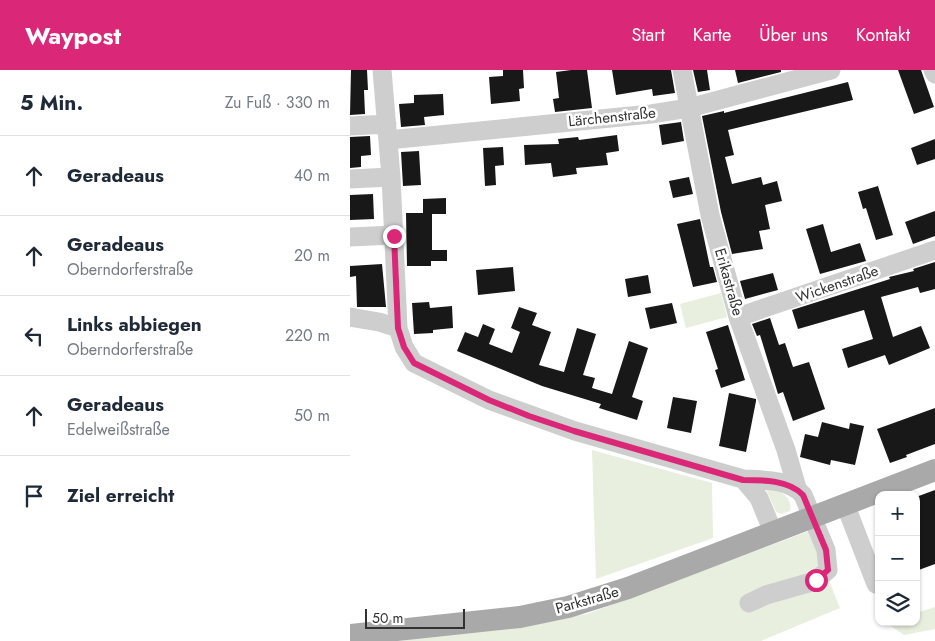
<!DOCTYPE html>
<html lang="de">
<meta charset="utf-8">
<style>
body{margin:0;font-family:Jost,sans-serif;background:#f2f2f3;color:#1f2937}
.controls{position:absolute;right:15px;bottom:15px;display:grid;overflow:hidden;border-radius:10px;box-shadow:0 1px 4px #0004}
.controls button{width:45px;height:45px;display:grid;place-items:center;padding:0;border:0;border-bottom:1px solid #e0e1e3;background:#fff;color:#1f2937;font:25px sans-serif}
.scale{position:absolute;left:15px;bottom:12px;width:100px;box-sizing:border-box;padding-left:5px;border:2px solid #313131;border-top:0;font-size:14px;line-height:18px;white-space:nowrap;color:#313131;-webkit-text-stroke:4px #fff;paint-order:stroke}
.stop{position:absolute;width:15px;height:15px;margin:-11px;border:4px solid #db2777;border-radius:50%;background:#fff}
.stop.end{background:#db2777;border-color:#fff;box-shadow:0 1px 5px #0008}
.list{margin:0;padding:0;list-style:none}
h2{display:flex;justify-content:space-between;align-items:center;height:65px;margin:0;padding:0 20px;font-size:21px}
h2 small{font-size:16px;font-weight:400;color:#747a83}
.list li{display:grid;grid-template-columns:32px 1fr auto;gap:15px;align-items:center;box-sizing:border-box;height:80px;padding:0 20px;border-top:1px solid #e0e1e3}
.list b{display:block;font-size:19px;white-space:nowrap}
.list p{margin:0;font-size:16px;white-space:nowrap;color:#747a83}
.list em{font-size:16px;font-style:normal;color:#747a83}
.icon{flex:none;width:28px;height:28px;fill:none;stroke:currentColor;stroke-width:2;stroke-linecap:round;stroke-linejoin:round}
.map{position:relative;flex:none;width:585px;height:571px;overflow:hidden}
header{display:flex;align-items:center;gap:30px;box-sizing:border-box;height:70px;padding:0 25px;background:#db2777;color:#fff}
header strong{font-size:24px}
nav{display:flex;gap:28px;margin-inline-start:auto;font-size:18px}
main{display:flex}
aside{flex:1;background:#fff}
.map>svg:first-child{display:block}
.green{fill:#e8efde}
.building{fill:#181818}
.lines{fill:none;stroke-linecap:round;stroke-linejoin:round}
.minor{stroke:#cecece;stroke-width:19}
.major{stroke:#a9a9a9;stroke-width:22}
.route{stroke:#db2777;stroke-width:6}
.labels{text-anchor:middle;stroke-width:5;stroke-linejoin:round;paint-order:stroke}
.street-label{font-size:15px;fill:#313131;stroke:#fff}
</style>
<header>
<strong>Waypost</strong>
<nav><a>Start</a><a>Karte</a><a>Über uns</a><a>Kontakt</a></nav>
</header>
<main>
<aside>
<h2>5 Min.<small>Zu Fuß · 330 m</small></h2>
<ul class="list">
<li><svg class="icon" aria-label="ahead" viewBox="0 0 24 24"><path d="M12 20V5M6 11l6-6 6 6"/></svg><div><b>Geradeaus</b></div><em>40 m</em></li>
<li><svg class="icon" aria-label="ahead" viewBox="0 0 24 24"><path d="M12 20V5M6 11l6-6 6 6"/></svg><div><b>Geradeaus</b><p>Oberndorferstraße</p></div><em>20 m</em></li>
<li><svg class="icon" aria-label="left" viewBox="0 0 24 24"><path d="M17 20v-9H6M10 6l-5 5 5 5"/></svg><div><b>Links abbiegen</b><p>Oberndorferstraße</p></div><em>220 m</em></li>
<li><svg class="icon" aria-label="ahead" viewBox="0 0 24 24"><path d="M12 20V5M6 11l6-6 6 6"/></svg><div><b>Geradeaus</b><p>Edelweißstraße</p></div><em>50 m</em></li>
<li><svg class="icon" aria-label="arrive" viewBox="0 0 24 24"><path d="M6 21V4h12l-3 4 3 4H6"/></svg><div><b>Ziel erreicht</b></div></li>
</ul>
</aside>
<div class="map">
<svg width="585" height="571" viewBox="0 0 585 571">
<rect width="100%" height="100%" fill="#fff"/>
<path class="green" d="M 371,223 L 377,247 L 336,258 L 330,234 Z
M 242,380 L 362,413 L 363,468 L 246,509 Z
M 421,416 C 431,423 443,427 440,441 L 432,444 L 426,442 L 416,419 Z
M 459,461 L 490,538 L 411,571 L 50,571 L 237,544 Z
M 585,537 L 585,559 L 554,565 L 535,552 L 566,552 L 566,543 Z"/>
<path class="building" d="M 1,0 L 17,0 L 18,20 L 14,20 L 15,44 L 0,45 Z
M 153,0 L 173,0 L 174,18 L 169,19 L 170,31 L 141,34 L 139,7 L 153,6 Z
M 221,0 L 237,0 L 242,38 L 205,42 L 203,29 L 209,28 L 206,2 Z
M 262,0 L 321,0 L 325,23 L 303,26 L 302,19 L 266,25 Z
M 343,0 L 357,0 L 360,20 L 348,22 Z
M 385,0 L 431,0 L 431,2 L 388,13 Z
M 548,0 L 571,0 L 584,37 L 564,44 Z
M 498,12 L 503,30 L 378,60 L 384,85 L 375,87 L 382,114 L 411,107 L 413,115 L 427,111 L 432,131 L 415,135 L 420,159 L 409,161 L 413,179 L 382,184 L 371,142 L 352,46 L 374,41 L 374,43 Z
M 93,24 L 94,45 L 74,47 L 75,55 L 51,57 L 49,34 L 64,33 L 64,25 Z
M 331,52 L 334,71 L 312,75 L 309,55 Z
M 267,65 L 269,81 L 256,83 L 258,95 L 226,98 L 227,104 L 203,107 L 201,93 L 175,95 L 174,75 L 209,74 L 208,69 L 228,67 L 229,70 Z
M 20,66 L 21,85 L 11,86 L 11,97 L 0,98 L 0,67 Z
M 585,69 L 585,89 L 567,95 L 561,78 Z
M 153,77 L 154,95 L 145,96 L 146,115 L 135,116 L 133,78 Z
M 69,81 L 71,115 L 53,116 L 51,82 Z
M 339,107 L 343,124 L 323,128 L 319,111 Z
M 528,116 L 543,165 L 526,170 L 516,138 L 513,139 L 508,122 Z
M 23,124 L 24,149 L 0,150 L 0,125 Z
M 96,128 L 96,144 L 82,144 L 82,180 L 97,180 L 97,191 L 81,191 L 81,196 L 57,196 L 56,143 L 73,143 L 73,129 Z
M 585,141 L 585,166 L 563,174 L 555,152 Z
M 350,149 L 360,197 L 363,197 L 367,212 L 343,217 L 327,154 Z
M 473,154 L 481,182 L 510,173 L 516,191 L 470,204 L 456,159 Z
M 585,192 L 585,219 L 570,223 L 568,217 L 531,227 L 543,267 L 571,256 L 580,278 L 539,295 L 535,285 L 498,298 L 492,279 L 523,269 L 514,240 L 448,259 L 442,240 L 540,209 L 539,207 L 564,201 L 563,199 Z
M 32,194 L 36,237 L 7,237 L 6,206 L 0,207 L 0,196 Z
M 163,197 L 165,221 L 128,225 L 126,200 Z
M 423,203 L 428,220 L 395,229 L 390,211 Z
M 298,205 L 301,223 L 278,227 L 275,209 Z
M 79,232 L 80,238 L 102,236 L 103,258 L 83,260 L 83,263 L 64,264 L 62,233 Z
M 322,233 L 327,253 L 300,259 L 295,238 Z
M 169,237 L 187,243 L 182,255 L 201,262 L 189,295 L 214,302 L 227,258 L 246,264 L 233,305 L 245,308 L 242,318 L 262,324 L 279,271 L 298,278 L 282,327 L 293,331 L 287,350 L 249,338 L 251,334 L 192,316 L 107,281 L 115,262 L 128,267 L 133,254 L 145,259 L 139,274 L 162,283 L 170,262 L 161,258 Z
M 420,248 L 429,275 L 435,273 L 443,297 L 459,292 L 475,339 L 443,351 L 433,322 L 428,324 L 410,265 L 407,266 L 402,254 Z
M 378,255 L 395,310 L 371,318 L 365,300 L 368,299 L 356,262 Z
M 379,323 L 406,329 L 406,331 L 396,382 L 369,376 Z
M 323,327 L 347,331 L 341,363 L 317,358 Z
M 585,338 L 585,374 L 556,385 L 557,387 L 540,393 L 527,359 Z
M 472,352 L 499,359 L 500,353 L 514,356 L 505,395 L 481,390 L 480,395 L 450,387 L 455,364 L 468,367 Z
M 585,420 L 585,494 L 566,501 L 566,427 Z"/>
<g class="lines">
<path class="minor" d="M 32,0 L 41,107 L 48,258 L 54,277 L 64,293 L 139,330 L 225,361 L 393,409 C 413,410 439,409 453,425 L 476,480 L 478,500 L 465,511 L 416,525 L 399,533
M 332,0 L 360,145 L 388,247 L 436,380 L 447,418
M 583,0 L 585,4
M 0,56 L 37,54
M 38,70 L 301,44 L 339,38 L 481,0
M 0,109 L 41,107
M 0,167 L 44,165
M 0,247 L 29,252 L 48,258
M 388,247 L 585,180
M 393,409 L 409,428 L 423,462
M 495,434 L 526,514"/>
<path class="major" d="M 0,565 L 170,547 L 218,537 L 278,518 L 585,400"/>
</g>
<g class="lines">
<path class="route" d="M 44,166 L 48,258 L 54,277 L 64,293 L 139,330 L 179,346 L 224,361 L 393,410 C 413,410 439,410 453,425 L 476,480 L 478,500 L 466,510"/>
</g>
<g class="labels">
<g class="street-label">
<text transform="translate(262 47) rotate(-6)" y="5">Lärchenstraße</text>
<text transform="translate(379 212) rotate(74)" y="5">Erikastraße</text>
<text transform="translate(487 214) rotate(-19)" y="5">Wickenstraße</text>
<text transform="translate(237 530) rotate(-16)" y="5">Parkstraße</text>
</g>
</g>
</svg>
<div class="controls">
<button>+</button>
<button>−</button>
<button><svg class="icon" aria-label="layers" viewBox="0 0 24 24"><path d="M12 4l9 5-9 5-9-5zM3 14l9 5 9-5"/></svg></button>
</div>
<div class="scale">50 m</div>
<div class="stop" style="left:466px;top:510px"></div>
<div class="stop end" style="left:44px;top:166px"></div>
</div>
</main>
